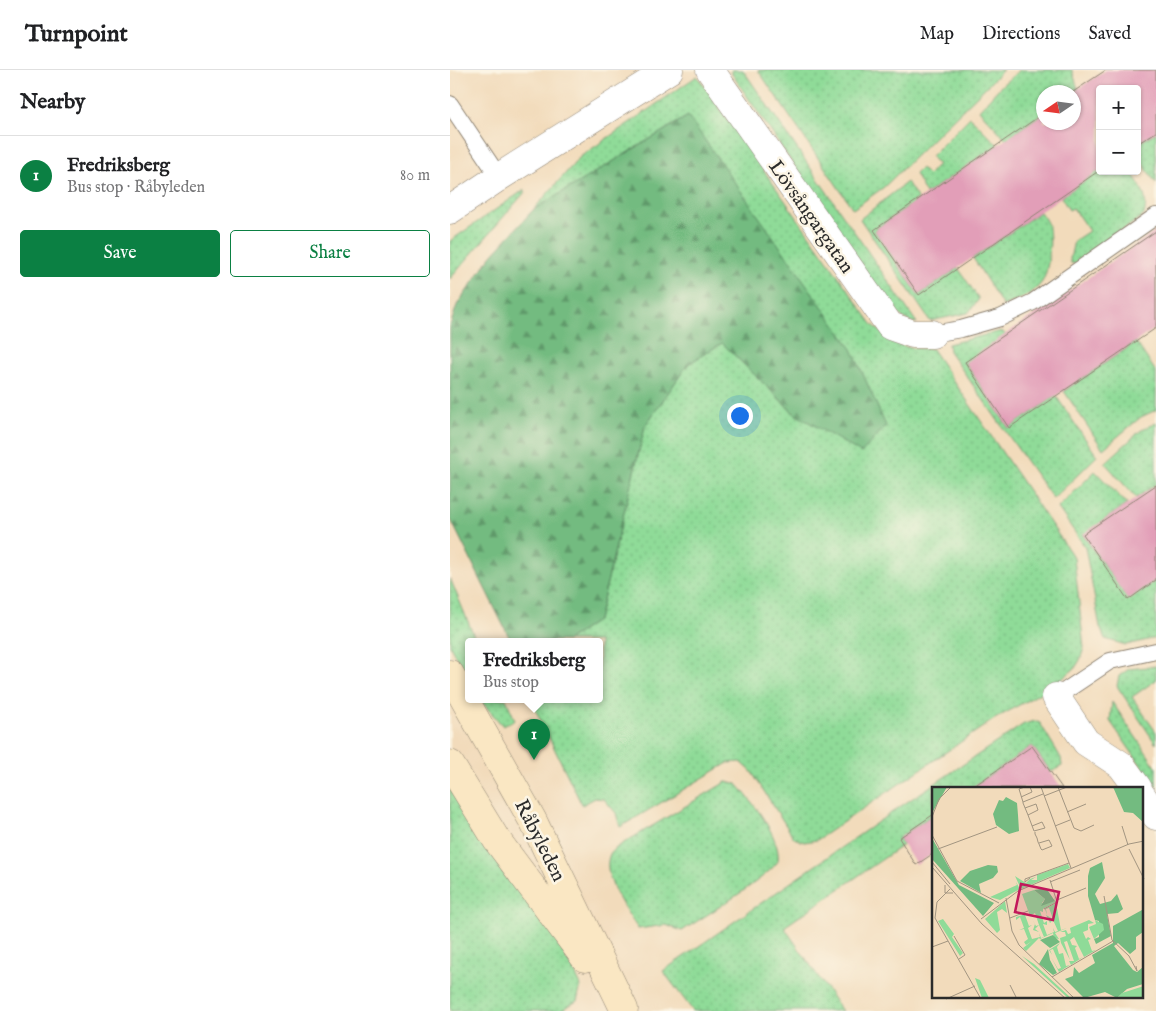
<!DOCTYPE html>
<meta charset="utf-8">
<style>
body{margin:0;font-family:"IM FELL English",serif;background:#f2f2f2;color:#202124}
.controls{position:absolute;right:15px;top:15px;display:grid;overflow:hidden;border-radius:5px;box-shadow:0 1px 4px #0004}
.controls button{width:45px;height:45px;display:grid;place-items:center;padding:0;border:0;border-bottom:1px solid #e0e0e0;background:#fff;color:#202124;font:25px sans-serif}
.compass{position:absolute;left:586px;top:15px;width:45px;height:45px;border-radius:50%;background:#fff;box-shadow:0 1px 4px #0004;rotate:257deg}
.you{position:absolute;left:289px;top:345px;width:18px;height:18px;margin:-12px;border:4px solid #fff;border-radius:50%;background:#1a73e8;box-shadow:0 0 0 8px #1a73e833}
.badge{display:grid;place-items:center;width:32px;height:32px;border-radius:50%;background:#0b8043;color:#fff;font-size:16px;font-weight:700}
.pin{position:absolute;translate:-50% -41px;filter:drop-shadow(0 1px 2px #0008)}
.pin::after{content:'';position:absolute;top:26px;width:18px;height:15px;background:inherit;clip-path:polygon(0 0,100% 0,50% 100%)}
.popup{position:absolute;left:15px;top:568px;width:138px;height:65px;box-sizing:border-box;display:grid;place-content:center;border-radius:5px;background:#fff;filter:drop-shadow(0 1px 4px #0005);font-size:16px;white-space:nowrap;color:#757577}
.popup b{font-size:19px;color:#202124}
.popup::after{content:'';position:absolute;left:50%;top:100%;margin-left:-10px;border:10px solid transparent;border-top-color:#fff}
.list{margin:0;padding:0;list-style:none}
h2{display:flex;justify-content:space-between;align-items:center;height:65px;margin:0;padding:0 20px;font-size:21px}
h2 small{font-size:16px;font-weight:400;color:#757577}
.list li{display:grid;grid-template-columns:32px 1fr auto;gap:15px;align-items:center;box-sizing:border-box;height:80px;padding:0 20px;border-top:1px solid #e0e0e0}
.list b{display:block;font-size:19px;white-space:nowrap}
.list p{margin:0;font-size:16px;white-space:nowrap;color:#757577}
.list em{font-size:16px;font-style:normal;color:#757577}
.actions{display:flex;gap:10px;padding:15px 20px}
.actions a{flex:1;padding:11px 0;border:1px solid #0b8043;border-radius:5px;text-align:center;font-size:18px;color:#0b8043}
.actions .main{background:#0b8043;color:#fff}
.map{position:relative;flex:none;width:706px;height:941px;overflow:hidden}
header{display:flex;align-items:center;gap:30px;box-sizing:border-box;height:70px;padding:0 25px;background:#fff;border-bottom:1px solid #e0e0e0}
header strong{font-size:24px}
nav{display:flex;gap:28px;margin-inline-start:auto;font-size:18px}
main{display:flex}
aside{flex:1;background:#fff}
.map>svg:first-child{display:block}
.green{fill:url(#green-dots);stroke:#5d8362}
.forest{fill:url(#forest-firs);stroke:#4f7356}
.building{fill:#e29eb8}
.lines{fill:none;stroke-linecap:round;stroke-linejoin:round}
.lane-casing{stroke:#8e8373;stroke-width:18}
.street-casing{stroke:#8e8373;stroke-width:29}
.secondary-casing{stroke:#8e8373;stroke-width:29}
.lane{stroke:#fff;stroke-width:16}
.street{stroke:#fff;stroke-width:28}
.secondary{stroke:#fae7c3;stroke-width:28}
.labels{text-anchor:middle;stroke-width:5;stroke-linejoin:round;paint-order:stroke}
.street-label{font-size:20px;fill:#2b2b2b;stroke:#fcf5e5}
.inset-road{fill:none;stroke:#a29581;stroke-width:1}
.view{fill:#c2185b;fill-opacity:0.15;stroke:#c2185b;stroke-width:2.5}
.inset-edge{fill:none;stroke:#2b2b2b;stroke-width:2.5}
</style>
<header>
<strong>Turnpoint</strong>
<nav><a>Map</a><a>Directions</a><a>Saved</a></nav>
</header>
<main>
<aside>
<h2>Nearby<small></small></h2>
<ul class="list">
<li><span class="badge">1</span><div><b>Fredriksberg</b><p>Bus stop · Råbyleden</p></div><em>80 m</em></li>
</ul>
<div class="actions"><a class="main">Save</a><a>Share</a></div>
</aside>
<div class="map">
<svg width="706" height="941" viewBox="0 0 706 941">
<defs>
<pattern id="green-dots" width="8" height="8" patternUnits="userSpaceOnUse" patternTransform="scale(1.25)"><rect width="8" height="8" fill="#8fdb98"/><path d="M2 2h.1M6 6h.1" fill="none" stroke="#7cbc83" stroke-width="1.8" stroke-linecap="round"/></pattern>
<pattern id="forest-firs" width="22" height="20" patternUnits="userSpaceOnUse" patternTransform="scale(1.25)"><rect width="22" height="20" fill="#73bb80"/><path d="M5 1l3.5 6h-7zM16 11l3.5 6h-7z" fill="#5f9869"/></pattern>
</defs>
<rect width="100%" height="100%" fill="#fcf5e5"/>
<filter id="ink" filterUnits="userSpaceOnUse"><feTurbulence type="fractalNoise" baseFrequency=".02" numOctaves="2"/><feDisplacementMap in="SourceGraphic" scale="10" xChannelSelector="R" yChannelSelector="G"/><feConvolveMatrix kernelMatrix="1 2 1 2 8 2 1 2 1" color-interpolation-filters="sRGB"/></filter>
<filter id="wash" filterUnits="userSpaceOnUse"><feTurbulence type="fractalNoise" baseFrequency=".0096" numOctaves="4" result="noise"/><feDisplacementMap in="SourceGraphic" scale="20" xChannelSelector="R" yChannelSelector="G"/><feGaussianBlur stdDeviation="1.12" result="paint"/><feColorMatrix in="noise" values="0 0 0 0 0 0 0 0 0 0 0 0 0 0 0 0 0 1.4 0 .05"/><feComposite in="paint" operator="in"/></filter>
<g filter="url(#wash)">
<rect width="100%" height="100%" fill="#f2dbbb"/>
<path class="green" d="M 281,0 L 293,0 L 467,253 C 453,252 444,239 435,230 L 282,4 Z
M 308,0 L 553,0 L 434,117 L 403,139 Z
M 570,0 L 622,0 L 628,19 L 623,22 L 594,22 L 593,43 L 556,69 L 529,40 L 552,15 Z
M 247,6 L 422,254 C 445,275 451,279 482,279 L 624,488 L 634,578 L 630,590 L 625,598 L 606,614 L 543,650 L 367,770 L 354,772 L 344,768 L 301,701 L 291,692 L 278,693 L 170,757 L 166,743 L 154,729 L 145,728 L 132,735 L 85,639 L 83,629 L 149,629 L 149,571 L 117,571 L 148,550 L 195,356 L 238,294 L 272,273 L 345,344 L 238,46 L 83,140 L 130,87 Z
M 520,47 L 548,75 L 476,124 L 465,104 L 471,98 L 478,105 L 488,94 L 481,86 Z
M 706,62 L 706,113 L 687,85 L 687,74 Z
M 650,100 L 680,101 C 691,116 699,127 694,145 L 625,194 L 621,193 L 620,189 L 624,171 L 639,161 L 623,138 L 619,140 L 611,127 Z
M 457,112 L 468,129 L 424,160 L 469,225 L 508,198 L 529,229 L 518,243 L 480,251 L 410,149 Z
M 74,120 L 75,122 L 0,209 L 0,171 Z
M 590,142 C 593,146 596,150 598,155 C 602,166 599,202 592,212 C 584,224 566,231 553,236 L 523,188 Z
M 552,261 L 556,265 L 515,293 L 559,358 L 606,326 L 647,386 L 603,429 L 499,281 L 498,274 Z
M 686,272 L 706,302 L 706,340 L 691,347 L 653,379 L 614,321 Z
M 706,352 L 706,414 L 686,428 L 655,393 L 690,361 Z
M 645,401 L 677,434 L 633,465 L 678,529 L 706,510 L 706,568 L 676,575 L 655,569 L 650,557 L 635,477 L 608,438 Z
M 0,508 L 26,571 L 19,571 L 19,614 L 0,575 Z
M 706,596 L 706,610 L 682,627 L 706,662 L 706,674 L 667,616 L 669,606 L 679,599 Z
M 29,629 L 56,629 L 65,650 L 53,656 Z
M 662,632 L 706,697 L 706,717 L 660,651 Z
M 584,651 L 590,653 L 611,688 L 612,696 L 601,702 L 582,676 L 521,718 L 483,718 L 483,744 L 449,768 L 453,775 L 334,857 L 392,941 L 243,941 L 213,901 L 454,734 L 574,654 Z
M 276,712 L 286,713 C 301,730 331,767 328,790 C 326,803 247,851 232,861 L 216,855 L 188,859 C 177,842 150,805 160,784 C 162,780 168,777 172,774 Z
M 0,717 L 116,883 L 131,916 L 127,931 L 110,941 L 0,941 Z"/>
<path class="forest" d="M 238,46 L 402,279 L 436,356 L 411,383 L 345,344 L 272,273 L 238,294 L 195,356 L 148,550 L 117,571 L 61,571 L 0,448 L 0,256 L 7,235 L 41,186 L 83,140 Z"/>
<g id="blocks">
<path class="building" d="M 656,0 L 706,0 L 706,62 L 687,74 L 687,19 L 650,19 L 650,100 L 469,225 L 424,160 L 594,43 L 594,52 L 624,52 L 623,22 Z
M 706,161 L 706,258 L 559,358 L 515,292 Z
M 706,415 L 706,510 L 678,530 L 633,464 Z
M 582,676 L 612,718 L 521,718 Z
M 484,744 L 484,783 L 466,795 L 449,768 Z"/>
</g>
</g>
<g filter="url(#ink)">
<use href="#blocks" fill-opacity="0" stroke="#8e8373" stroke-width="1"/>
<g class="lines">
<g class="lane-casing">
<path id="lane" d="M 0,34 L 49,107
M 482,264 L 511,259 L 550,248 L 583,232 L 706,146
M 606,627 L 660,591 L 706,581"/>
</g>
<g class="street-casing">
<path id="street" d="M 260,0 L 440,256 L 463,264 L 482,264
M 0,140 L 49,107 L 219,0
M 606,627 L 636,672 L 671,695 L 688,718
M 692,726 L 706,746"/>
</g>
<g class="secondary-casing">
<path id="secondary" d="M 0,604 L 83,751 L 174,939
M 0,694 L 46,769 L 135,888"/>
</g>
<use href="#lane" class="lane"/>
<use href="#street" class="street"/>
<use href="#secondary" class="secondary"/>
</g>
</g>
<g class="labels">
<g class="street-label">
<text transform="translate(362 146) rotate(55)" y="7">Lövsångargatan</text>
<text transform="translate(91 770) rotate(63)" y="7">Råbyleden</text>
</g>
</g>
<g transform="translate(482 717)">
<rect width="211" height="211" fill="#f2dbbb"/>
<path d="M 136,77 L 138,81 L 89,102 L 83,89 L 94,96 L 98,92 L 104,90 L 99,93 L 105,93 L 105,88 ZM 84,95 L 88,102 L 68,113 L 58,110 L 85,98 ZM 102,103 L 113,112 L 110,116 L 123,114 L 121,107 L 124,115 L 111,122 L 111,125 L 108,124 L 112,136 L 115,134 L 115,138 L 111,137 L 115,148 L 122,145 L 121,141 L 123,145 L 126,144 L 121,133 L 118,136 L 114,128 L 121,132 L 117,121 L 114,122 L 115,128 L 113,122 L 124,116 L 129,143 L 135,141 L 123,146 L 127,152 L 122,151 L 121,146 L 108,152 L 107,151 L 94,164 L 91,161 L 100,154 L 94,158 L 92,155 L 96,152 L 92,142 L 87,143 L 92,141 L 88,130 L 84,133 L 84,130 L 97,126 L 93,128 L 97,139 L 100,138 L 96,141 L 100,152 L 108,150 L 107,146 L 109,151 L 112,150 L 107,138 L 103,142 L 107,145 L 101,143 L 103,137 L 99,130 L 104,139 L 107,138 L 103,126 L 98,129 L 90,107 ZM 73,114 L 75,126 L 70,122 L 65,125 L 68,143 L 65,146 L 53,132 ZM 11,132 L 22,147 L 20,150 L 31,166 L 28,169 L 6,134 ZM 157,133 L 162,136 L 156,137 L 156,143 L 151,145 L 154,152 L 156,150 L 159,152 L 156,153 L 160,164 L 164,163 L 152,170 L 142,150 L 138,153 L 140,158 L 145,159 L 143,161 L 147,172 L 151,170 L 139,178 L 137,174 L 142,174 L 135,154 L 132,155 L 138,173 L 129,156 L 128,151 L 134,149 L 133,145 L 128,145 L 134,143 L 136,147 L 139,146 L 138,141 ZM 128,156 L 125,160 L 127,167 L 131,166 L 134,179 L 138,178 L 127,185 L 119,170 L 126,182 L 129,181 L 121,162 L 118,163 L 120,168 L 117,163 ZM 90,169 L 102,177 L 139,211 L 136,211 ZM 43,191 L 48,193 L 57,211 L 50,211 Z" fill="#8fdb98"/>
<path d="M 0,0 L 15,0 L 0,26 ZM 181,0 L 211,0 L 211,35 L 201,26 L 192,25 ZM 74,10 L 85,16 L 86,28 L 87,44 L 77,47 L 64,38 L 61,27 L 67,13 L 71,14 ZM 0,51 L 27,98 L 62,116 L 51,129 L 0,72 ZM 170,75 L 173,91 L 163,107 L 168,117 L 179,114 L 185,107 L 191,122 L 186,126 L 175,127 L 179,149 L 164,157 L 162,152 L 167,150 L 167,134 L 163,133 L 156,109 L 156,89 L 158,81 ZM 56,78 L 65,79 L 66,85 L 61,91 L 47,97 L 49,106 L 28,94 L 38,84 ZM 114,101 L 123,114 L 109,119 L 113,112 L 102,103 ZM 210,123 L 211,145 L 204,150 L 204,162 L 198,167 L 186,156 L 182,159 L 201,183 L 205,185 L 211,180 L 211,197 L 195,202 L 185,211 L 173,205 L 152,211 L 133,192 L 141,189 L 142,180 L 147,186 L 163,176 L 160,168 L 181,156 L 181,139 ZM 121,148 L 128,155 L 118,161 L 108,153 ZM 116,162 L 118,173 L 125,186 L 121,188 L 107,177 Z" fill="#73bb80"/>
<path d="M 163,133 L 171,137 L 172,143 L 162,152 L 157,140 L 164,137 ZM 212,199 L 211,211 L 185,211 L 190,206 Z" fill="#8fdb98"/>
<path class="inset-road" d="M 93,0 L 87,2 L 91,15 L 111,7M 109,0 L 139,81M 126,0 L 142,41 L 149,44 L 162,38M 112,9 L 135,0M 89,10 L 100,5 L 98,0M 91,15 L 91,16 L 96,28 L 102,44 L 113,41 L 110,35 L 100,39M 93,21 L 104,17 L 106,23 L 96,28M 135,25 L 154,17M 0,30 L 7,12 L 19,0M 123,39 L 138,33M 190,39 L 196,58M 103,45 L 103,47 L 105,51 L 106,55 L 107,57 L 109,62 L 110,63 L 120,59 L 117,53 L 107,56M 0,48 L 25,94 L 67,116M 6,62 L 65,40M 197,62 L 212,92M 0,75 L 18,97M 0,80 L 50,137 L 134,212M 98,91 L 93,95 L 93,92 L 137,76M 118,95 L 148,83M 13,98 L 13,106 L 21,106M 18,102 L 5,115 L 3,131 L 49,212M 172,109 L 180,153 L 197,169 L 205,184 L 204,179M 74,111 L 80,144 L 87,158 L 143,212M 125,113 L 154,101M 112,122 L 125,115 L 118,93M 78,131 L 96,124M 49,132 L 86,104 L 197,57 L 212,54M 22,149 L 33,168 L 27,172M 0,160 L 16,154M 120,190 L 181,154M 78,198 L 85,212M 14,212 L 43,199"/>
<path class="view" d="M 89,97 L 127,105 L 121,133 L 83,125 Z"/>
<rect width="211" height="211" class="inset-edge"/>
</g>
</svg>
<div class="controls">
<button>+</button>
<button>−</button>
</div>
<svg class="compass" viewBox="-18 -18 36 36"><path d="M0-13l5 13h-10z" fill="#e53935"/><path d="M0 13l5-13h-10z" fill="#757577"/></svg>
<div class="you"></div>
<div class="pin badge" style="left:84px;top:690px">1</div>
<div class="popup"><b>Fredriksberg</b>Bus stop</div>
</div>
</main>
